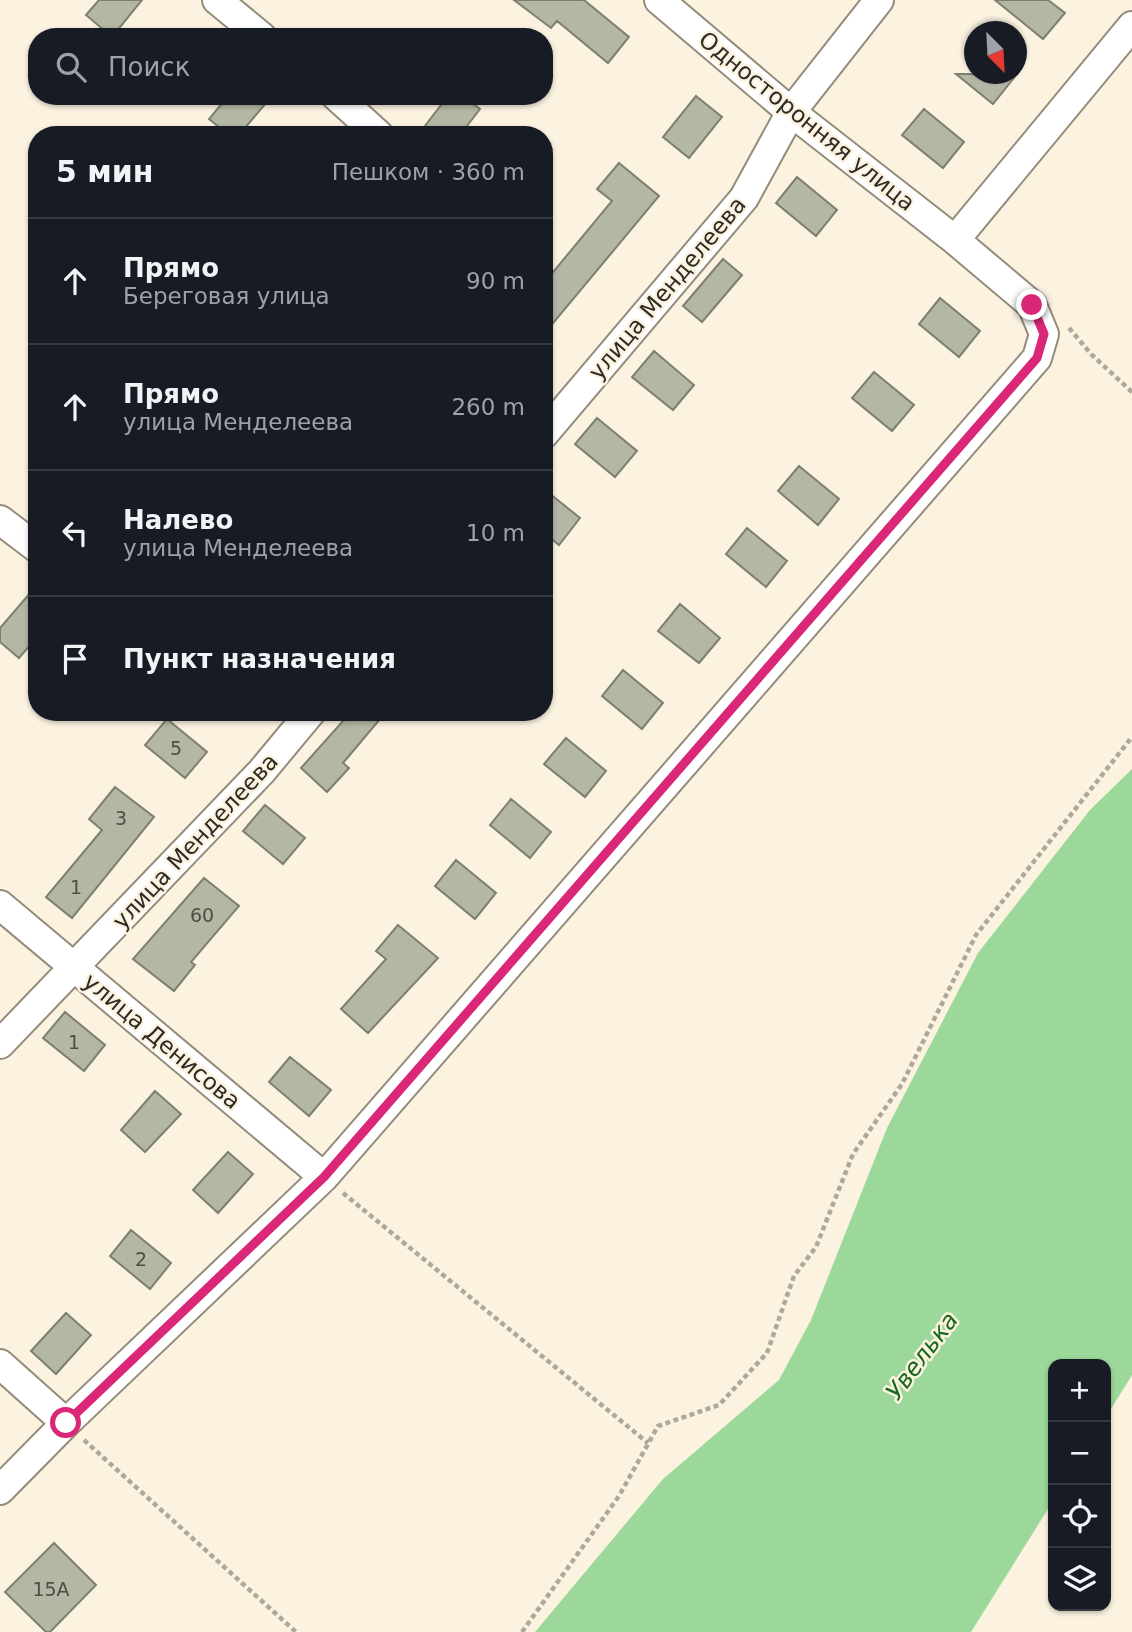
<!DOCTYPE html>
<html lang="ru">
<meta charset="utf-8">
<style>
body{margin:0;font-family:"DejaVu Sans",sans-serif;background:#20242c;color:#f1f3f6}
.controls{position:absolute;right:21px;bottom:21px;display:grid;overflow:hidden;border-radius:14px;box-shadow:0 2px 5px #0004}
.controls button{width:63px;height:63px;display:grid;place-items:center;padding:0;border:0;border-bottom:2px solid #363941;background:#171b24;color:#f1f3f6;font:35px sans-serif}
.compass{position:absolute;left:964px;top:21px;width:63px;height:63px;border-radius:50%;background:#171b24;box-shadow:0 2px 5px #0004;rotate:156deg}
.stop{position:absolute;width:21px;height:21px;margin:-16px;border:5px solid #db2777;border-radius:50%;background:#fff}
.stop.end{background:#db2777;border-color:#fff;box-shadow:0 2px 7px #0008}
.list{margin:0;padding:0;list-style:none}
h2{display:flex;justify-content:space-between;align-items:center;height:91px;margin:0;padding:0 28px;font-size:30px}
h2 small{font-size:23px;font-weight:400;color:#9ea1a6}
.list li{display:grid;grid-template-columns:46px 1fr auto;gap:21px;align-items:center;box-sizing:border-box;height:126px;padding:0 28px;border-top:2px solid #363941}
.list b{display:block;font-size:26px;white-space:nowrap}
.list p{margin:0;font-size:23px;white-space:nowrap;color:#9ea1a6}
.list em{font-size:23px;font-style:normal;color:#9ea1a6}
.icon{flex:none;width:38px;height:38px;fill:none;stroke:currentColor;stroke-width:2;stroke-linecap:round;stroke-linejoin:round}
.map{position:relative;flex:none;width:1132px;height:1632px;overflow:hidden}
.search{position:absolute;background:#171b24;box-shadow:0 2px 5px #0004;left:28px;top:28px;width:525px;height:77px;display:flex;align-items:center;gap:18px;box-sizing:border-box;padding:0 24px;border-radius:28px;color:#9ea1a6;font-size:26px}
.panel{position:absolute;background:#171b24;box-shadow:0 2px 5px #0004;left:28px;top:126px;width:525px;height:595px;border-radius:28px}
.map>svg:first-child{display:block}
.water{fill:#9cd899}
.building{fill:#b5b7a5;stroke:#7e806f;stroke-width:2}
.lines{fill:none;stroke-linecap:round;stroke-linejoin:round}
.minor-casing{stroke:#948b7b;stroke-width:32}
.path{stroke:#afa79a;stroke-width:4.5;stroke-dasharray:5 3.5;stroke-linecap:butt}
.minor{stroke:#fff;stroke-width:28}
.route{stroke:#db2777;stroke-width:9}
.labels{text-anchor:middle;stroke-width:5;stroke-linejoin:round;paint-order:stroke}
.number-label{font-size:19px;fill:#504d44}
.street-label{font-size:23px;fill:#2e2a24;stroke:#fcf2e0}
.water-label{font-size:24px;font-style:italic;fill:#146819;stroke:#fcf2e0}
</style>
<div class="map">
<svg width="1132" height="1632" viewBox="0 0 1132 1632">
<rect width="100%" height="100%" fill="#fcf2e0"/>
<path class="water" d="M 1132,769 L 1132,1375 L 1106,1417 L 1106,1364 L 1053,1364 L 1053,1501 L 971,1632 L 535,1632 L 663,1479 L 779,1380 L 811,1320 L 887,1128 L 978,953 L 1090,810 Z"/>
<path class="building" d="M 99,0 L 142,0 L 112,37 L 86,15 Z
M 514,0 L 584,0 L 629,37 L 608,63 L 557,21 L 551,28 Z
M 995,0 L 1048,0 L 1065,13 L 1043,39 Z
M 956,74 L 1017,74 L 993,104 Z
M 228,96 L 272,96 L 239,135 L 229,135 L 209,119 Z
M 448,96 L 463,96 L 480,109 L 460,135 L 418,135 Z
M 696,96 L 722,117 L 689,158 L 663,137 Z
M 924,109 L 964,142 L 943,168 L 902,135 Z
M 619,163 L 659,196 L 544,334 L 544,283 L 612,201 L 597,189 Z
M 797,177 L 837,210 L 816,236 L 776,203 Z
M 723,259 L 742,275 L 702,322 L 683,306 Z
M 940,298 L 980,331 L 959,357 L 919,324 Z
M 654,351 L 694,385 L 673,410 L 632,377 Z
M 874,372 L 914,405 L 892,431 L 852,398 Z
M 597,418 L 637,451 L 615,477 L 575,444 Z
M 799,466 L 839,499 L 818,525 L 778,491 Z
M 544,489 L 580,518 L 559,545 L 544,533 Z
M 747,528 L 787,561 L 766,587 L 726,554 Z
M 37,585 L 37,637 L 19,658 L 0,642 L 0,628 Z
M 680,604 L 720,638 L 699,663 L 658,631 Z
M 623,670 L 663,703 L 642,729 L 602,696 Z
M 351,712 L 386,712 L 343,763 L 349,768 L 327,792 L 301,768 Z
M 167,719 L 207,752 L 185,778 L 145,745 Z
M 566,738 L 606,771 L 585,797 L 544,764 Z
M 115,787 L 154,817 L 72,918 L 46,897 L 102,830 L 89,819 Z
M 511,799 L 551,832 L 530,858 L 490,825 Z
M 265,805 L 305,838 L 283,864 L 243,831 Z
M 456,860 L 496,893 L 475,919 L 435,886 Z
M 204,878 L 239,906 L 191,962 L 195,965 L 174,991 L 133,959 Z
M 398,925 L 438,958 L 368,1033 L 341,1009 L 386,959 L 376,951 Z
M 65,1012 L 105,1045 L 84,1071 L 43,1038 Z
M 290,1057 L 331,1090 L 309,1116 L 269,1082 Z
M 155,1091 L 181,1114 L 145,1152 L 121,1130 Z
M 228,1152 L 253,1174 L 218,1213 L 193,1190 Z
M 131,1230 L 171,1263 L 150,1289 L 110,1256 Z
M 66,1313 L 91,1335 L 56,1374 L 31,1351 Z
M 54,1543 L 96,1585 L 50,1632 L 46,1632 L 5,1592 Z"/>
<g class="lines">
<g class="minor-casing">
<path id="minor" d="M 217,0 L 262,37
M 659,0 L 791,112 L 955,240
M 336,96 L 379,135
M 544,434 L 744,198 L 791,112 L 879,0
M 0,520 L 37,548
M 0,905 L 324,1177
M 0,1044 L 262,771 L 311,712
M 0,1364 L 66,1423
M 0,1490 L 66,1423 L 324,1177 L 1037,358 L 1044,334 L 1032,305 L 955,240 L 1132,26"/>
</g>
<path class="path" d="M 1069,328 L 1092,355 L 1132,392
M 343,1193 L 648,1443
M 84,1440 L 296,1632
M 522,1632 L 619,1496 L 658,1426 L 719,1405 L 767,1353 L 794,1276 L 816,1247 L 853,1154 L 902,1084 L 976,935 L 1132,737"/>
<use href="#minor" class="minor"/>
</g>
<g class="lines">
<path class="route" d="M 66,1423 L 324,1177 L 1037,358 L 1044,334 L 1032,305"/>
</g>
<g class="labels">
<g class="number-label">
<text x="176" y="755">5</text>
<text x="121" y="825">3</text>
<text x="76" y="894">1</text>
<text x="202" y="922">60</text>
<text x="74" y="1049">1</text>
<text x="141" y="1266">2</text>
<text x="51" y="1596">15А</text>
</g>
<g class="street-label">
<text transform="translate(807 121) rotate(39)" y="8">Односторонняя улица</text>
<text transform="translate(667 288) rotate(-50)" y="8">улица Менделеева</text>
<text transform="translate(195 841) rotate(-47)" y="8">улица Менделеева</text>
<text transform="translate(162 1041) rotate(40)" y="8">улица Денисова</text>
</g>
<g class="water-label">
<text transform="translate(922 1356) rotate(-53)" y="8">Увелька</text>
</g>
</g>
</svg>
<div class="controls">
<button>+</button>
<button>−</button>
<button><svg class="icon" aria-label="locate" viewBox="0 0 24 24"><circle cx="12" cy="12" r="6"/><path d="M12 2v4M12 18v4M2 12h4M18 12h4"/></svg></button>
<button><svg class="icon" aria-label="layers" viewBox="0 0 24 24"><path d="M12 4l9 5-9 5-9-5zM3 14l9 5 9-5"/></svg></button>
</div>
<svg class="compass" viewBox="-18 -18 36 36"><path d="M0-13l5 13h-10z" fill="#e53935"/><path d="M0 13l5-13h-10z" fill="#9ea1a6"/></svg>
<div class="stop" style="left:66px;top:1423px"></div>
<div class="stop end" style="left:1032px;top:305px"></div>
<div class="search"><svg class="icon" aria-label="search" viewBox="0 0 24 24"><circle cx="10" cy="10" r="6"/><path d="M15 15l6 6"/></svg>Поиск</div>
<section class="panel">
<h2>5 мин<small>Пешком · 360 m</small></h2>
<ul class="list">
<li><svg class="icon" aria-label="ahead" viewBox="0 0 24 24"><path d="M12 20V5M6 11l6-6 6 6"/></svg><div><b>Прямо</b><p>Береговая улица</p></div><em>90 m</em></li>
<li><svg class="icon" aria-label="ahead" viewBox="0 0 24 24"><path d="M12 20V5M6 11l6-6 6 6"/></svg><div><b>Прямо</b><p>улица Менделеева</p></div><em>260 m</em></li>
<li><svg class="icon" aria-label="left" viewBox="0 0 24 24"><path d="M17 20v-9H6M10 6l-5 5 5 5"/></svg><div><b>Налево</b><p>улица Менделеева</p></div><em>10 m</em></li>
<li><svg class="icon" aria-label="arrive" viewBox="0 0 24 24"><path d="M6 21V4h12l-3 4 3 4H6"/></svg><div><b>Пункт назначения</b></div></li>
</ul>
</section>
</div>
